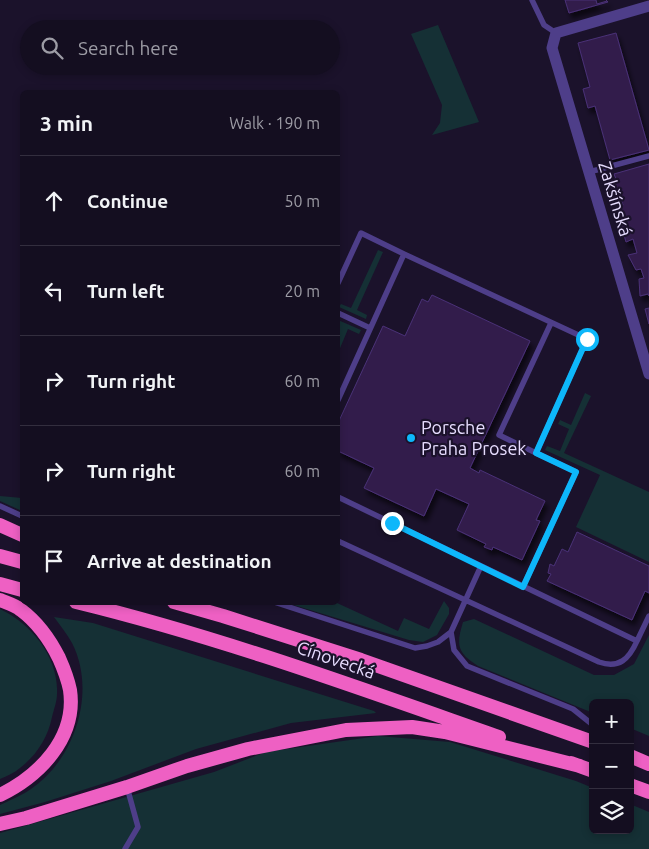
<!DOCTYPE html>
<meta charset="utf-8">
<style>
body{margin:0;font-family:Ubuntu,sans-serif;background:#1d1729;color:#f1f3f6}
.controls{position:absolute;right:15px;bottom:15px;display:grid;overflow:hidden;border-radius:8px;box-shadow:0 2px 8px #0003}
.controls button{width:45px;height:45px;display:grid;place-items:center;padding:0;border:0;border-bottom:1px solid #332e3e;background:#140e20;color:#f1f3f6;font:25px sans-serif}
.stop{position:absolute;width:15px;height:15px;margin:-11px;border:4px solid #0db7fa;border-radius:50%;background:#fff}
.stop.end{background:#0db7fa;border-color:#fff;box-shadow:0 1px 5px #0008}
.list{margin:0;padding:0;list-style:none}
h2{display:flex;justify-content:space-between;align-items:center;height:65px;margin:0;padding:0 20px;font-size:21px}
h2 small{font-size:16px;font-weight:400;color:#9d9ca5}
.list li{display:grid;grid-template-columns:32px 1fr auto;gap:15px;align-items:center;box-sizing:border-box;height:90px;padding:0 20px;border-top:1px solid #332e3e}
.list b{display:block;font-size:19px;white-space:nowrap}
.list em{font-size:16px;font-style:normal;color:#9d9ca5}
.icon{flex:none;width:28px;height:28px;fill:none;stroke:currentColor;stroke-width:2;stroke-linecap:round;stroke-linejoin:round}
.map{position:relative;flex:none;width:649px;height:849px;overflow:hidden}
.search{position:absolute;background:#140e20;box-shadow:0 2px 8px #0003;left:20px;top:20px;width:320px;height:55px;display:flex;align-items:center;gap:12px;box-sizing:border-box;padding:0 18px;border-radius:28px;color:#9d9ca5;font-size:19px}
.panel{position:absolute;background:#140e20;box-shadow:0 2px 8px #0003;left:20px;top:90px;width:320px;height:515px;border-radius:8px}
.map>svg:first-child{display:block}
.green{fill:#153035}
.building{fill:#301e4c;stroke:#4b3177;filter:url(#shadow)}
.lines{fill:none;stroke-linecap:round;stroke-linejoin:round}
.service{stroke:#4e3e89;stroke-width:5.5}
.minor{stroke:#4e3e89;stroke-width:11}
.trunk{stroke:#ee60c3;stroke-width:14}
.route{stroke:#0db7fa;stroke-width:6}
.poi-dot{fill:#0db7fa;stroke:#1b122b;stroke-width:2}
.labels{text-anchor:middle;stroke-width:4.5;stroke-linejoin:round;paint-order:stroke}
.street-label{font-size:18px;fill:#e6dcfe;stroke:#1b122b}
.poi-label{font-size:18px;fill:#e6dcfe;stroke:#1b122b;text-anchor:start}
</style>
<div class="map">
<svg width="649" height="849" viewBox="0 0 649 849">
<defs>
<filter id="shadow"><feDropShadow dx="3" dy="5.5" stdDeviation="2.5" flood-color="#0009"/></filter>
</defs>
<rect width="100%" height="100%" fill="#1b122b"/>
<path class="green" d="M 438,25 L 479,122 L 432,135 L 440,123 L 442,105 L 411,34 Z
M 378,250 L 383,252 L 357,310 L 367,315 L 366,319 L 339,307 L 341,304 L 351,308 Z
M 338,320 L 361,330 L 359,334 L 348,329 L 338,353 Z
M 585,393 L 591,396 L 564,453 L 649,492 L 649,562 L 576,527 L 600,475 L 545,450 L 547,446 L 560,451 L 569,429 L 558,424 L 560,420 L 571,425 Z
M 0,496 L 22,498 L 22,511 L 0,501 Z
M 444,601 L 449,608 L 449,614 L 437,635 L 423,642 L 409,640 L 287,603 L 337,603 L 398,631 L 404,618 L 429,629 Z
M 0,609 C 32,624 59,658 57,694 C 57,701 54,709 52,717 C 48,737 37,755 20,768 C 14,773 7,776 0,779 Z
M 54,617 L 93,623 L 374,711 L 376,713 L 291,723 L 196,749 L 111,781 L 45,802 L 0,814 L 0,805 C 10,800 21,796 31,789 C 75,759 97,692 72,643 C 67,634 60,625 54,617 Z
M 474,619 L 594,675 L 614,675 L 634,664 L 649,635 L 649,736 L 630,728 L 630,703 L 593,703 L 593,713 L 478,666 C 457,653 456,645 463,622 Z
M 378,736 L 450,742 L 576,781 L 593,788 L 593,830 L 630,830 L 630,804 L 649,812 L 649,849 L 0,849 L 0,833 L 214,772 L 266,752 Z"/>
<path class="building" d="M 565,0 L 596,0 L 597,4 L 607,1 L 606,0 L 608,2 L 569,13 Z
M 616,33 L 649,150 L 610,160 L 595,106 L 588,108 L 583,89 L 590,87 L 578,43 Z
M 649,164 L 649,296 L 648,294 L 640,296 L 639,279 L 644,278 L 641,269 L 636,270 L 628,255 L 637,253 L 633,239 L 626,242 L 616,206 L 623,205 L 620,195 L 612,197 L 611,180 L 616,179 L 614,174 Z
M 432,295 L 530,341 L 470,468 L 479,473 L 480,470 L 545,501 L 536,520 L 540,521 L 522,560 L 493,547 L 492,550 L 484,547 L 486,544 L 457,530 L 469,504 L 436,489 L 424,516 L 364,488 L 374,468 L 338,451 L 338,423 L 383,326 L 405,336 L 422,299 L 428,302 Z
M 649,308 L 649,324 L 645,309 Z
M 577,532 L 649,566 L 649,593 L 645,591 L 632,620 L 547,581 L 551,574 L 548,573 L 550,564 L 554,566 L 562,549 L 568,552 Z"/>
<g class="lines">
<path class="service" d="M 532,0 L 544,25 L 556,33
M 589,172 L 649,156
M 404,254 L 587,339 L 536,453 L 576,472 L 523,587
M 338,283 L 361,233 L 404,254 L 338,400
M 338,313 L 370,328
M 536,453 L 499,435 L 551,323
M 338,497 L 637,641 L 649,616
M 0,506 L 22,516
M 338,541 L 599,662 C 619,669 629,659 637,641
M 274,602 L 415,648 L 427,646 L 438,642 L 451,632 L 481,566
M 451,632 L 454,650 L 467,666 L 573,709 L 593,725
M 125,849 L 138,827 L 127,787"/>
<path class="minor" d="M 649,6 L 556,33 L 552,48 L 649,374"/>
<path class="trunk" d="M 0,525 L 22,535
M 0,556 L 22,562
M 0,584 L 22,590
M 0,600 C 7,603 15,605 21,610 C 37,622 50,640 59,658 C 63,667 68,680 70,690 C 77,738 39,776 0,795
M 76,602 C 220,637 359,688 499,737
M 174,602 L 223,616 L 361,660 L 593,742
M 630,756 L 649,764
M 571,763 L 593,771
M 630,785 L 649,792
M 0,824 L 26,818 L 127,787 L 187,766 L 248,749 L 346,730 L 412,727 L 445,732 L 580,766"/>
</g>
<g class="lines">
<path class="route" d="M 392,523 L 523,587 L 576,472 L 536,453 L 587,339"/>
</g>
<circle class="poi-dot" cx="411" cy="438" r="5"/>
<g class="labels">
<g class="street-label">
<text transform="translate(615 199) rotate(73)" y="6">Zakšínská</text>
<text transform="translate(336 660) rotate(19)" y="6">Cínovecká</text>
</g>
<g class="poi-label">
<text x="421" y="434">Porsche<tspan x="421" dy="21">Praha Prosek</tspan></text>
</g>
</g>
</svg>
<div class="controls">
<button>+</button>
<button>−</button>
<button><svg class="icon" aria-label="layers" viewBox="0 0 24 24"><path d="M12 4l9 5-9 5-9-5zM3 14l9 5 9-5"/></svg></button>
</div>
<div class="stop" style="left:587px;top:339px"></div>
<div class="stop end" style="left:392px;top:523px"></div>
<div class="search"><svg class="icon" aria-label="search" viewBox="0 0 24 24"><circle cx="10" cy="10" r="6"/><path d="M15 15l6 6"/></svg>Search here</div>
<section class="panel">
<h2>3 min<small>Walk · 190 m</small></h2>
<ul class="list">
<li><svg class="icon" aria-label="ahead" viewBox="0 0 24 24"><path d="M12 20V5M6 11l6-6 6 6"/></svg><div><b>Continue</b></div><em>50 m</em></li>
<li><svg class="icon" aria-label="left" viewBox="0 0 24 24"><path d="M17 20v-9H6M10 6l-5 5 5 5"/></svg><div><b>Turn left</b></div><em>20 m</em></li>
<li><svg class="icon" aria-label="right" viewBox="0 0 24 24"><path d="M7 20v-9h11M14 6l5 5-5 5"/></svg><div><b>Turn right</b></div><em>60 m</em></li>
<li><svg class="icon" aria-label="right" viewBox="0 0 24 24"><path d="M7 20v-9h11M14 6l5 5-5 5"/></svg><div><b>Turn right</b></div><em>60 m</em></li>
<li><svg class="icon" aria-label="arrive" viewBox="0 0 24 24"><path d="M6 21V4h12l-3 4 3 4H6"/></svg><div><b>Arrive at destination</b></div></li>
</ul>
</section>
</div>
